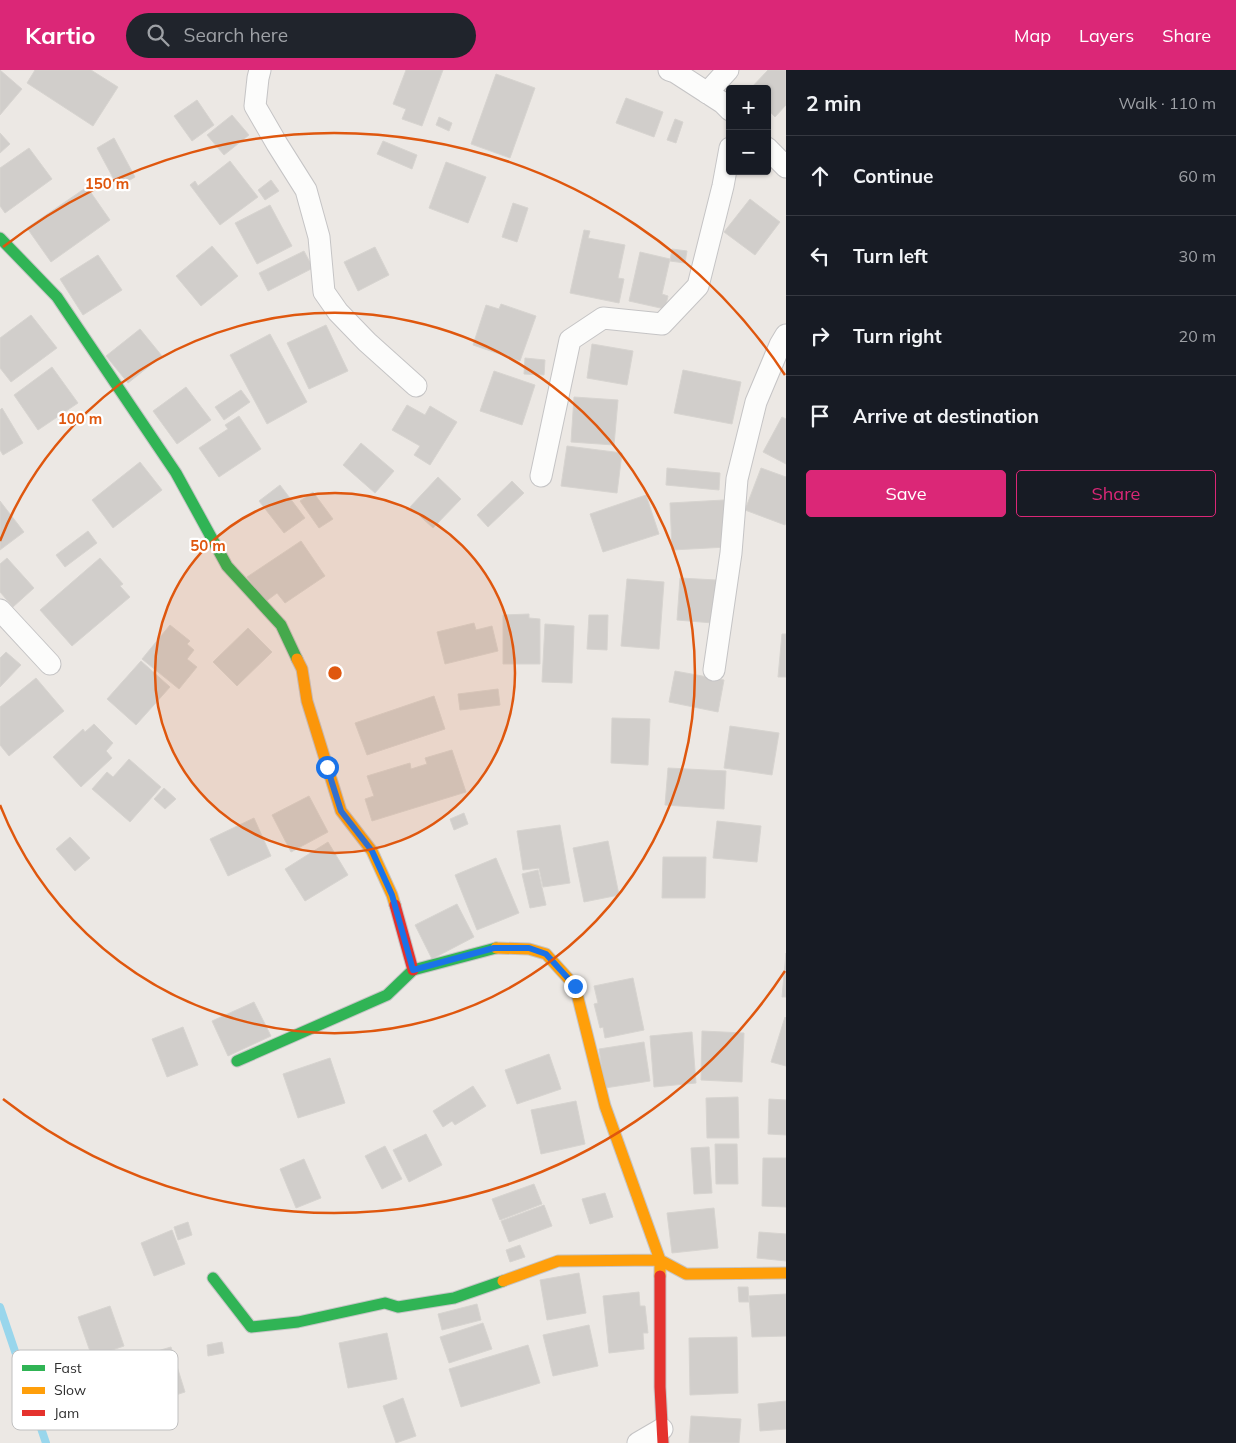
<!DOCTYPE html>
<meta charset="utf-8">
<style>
body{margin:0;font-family:Mulish,sans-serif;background:#20242c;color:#f1f3f6}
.controls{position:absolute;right:15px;top:15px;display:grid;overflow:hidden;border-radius:5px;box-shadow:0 1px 4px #0004}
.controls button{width:45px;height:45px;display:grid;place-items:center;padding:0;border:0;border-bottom:1px solid #363941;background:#171b24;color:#f1f3f6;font:25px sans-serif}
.stop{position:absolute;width:15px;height:15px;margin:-11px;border:4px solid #1a73e8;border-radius:50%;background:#fff}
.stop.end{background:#1a73e8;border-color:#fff;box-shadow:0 1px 5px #0008}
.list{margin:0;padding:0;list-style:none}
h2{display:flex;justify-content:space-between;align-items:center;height:65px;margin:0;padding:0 20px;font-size:21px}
h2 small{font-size:16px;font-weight:400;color:#9ea1a6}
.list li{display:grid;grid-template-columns:32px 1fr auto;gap:15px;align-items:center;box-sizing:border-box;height:80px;padding:0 20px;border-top:1px solid #363941}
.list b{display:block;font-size:19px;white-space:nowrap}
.list em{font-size:16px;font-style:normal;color:#9ea1a6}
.actions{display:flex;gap:10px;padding:15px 20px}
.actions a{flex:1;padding:11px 0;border:1px solid #db2777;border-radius:5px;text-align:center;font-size:18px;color:#db2777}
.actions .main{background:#db2777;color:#fff}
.icon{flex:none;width:28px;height:28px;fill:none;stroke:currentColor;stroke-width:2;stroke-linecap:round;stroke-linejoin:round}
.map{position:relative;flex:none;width:786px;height:1373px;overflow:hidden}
header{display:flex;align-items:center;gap:30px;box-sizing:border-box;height:70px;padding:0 25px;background:#db2777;color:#fff}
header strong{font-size:24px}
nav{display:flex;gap:28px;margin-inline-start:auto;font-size:18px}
.search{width:350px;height:45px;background:#20242c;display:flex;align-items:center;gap:12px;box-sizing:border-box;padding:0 18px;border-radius:28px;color:#9ea1a6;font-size:19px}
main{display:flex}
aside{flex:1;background:#171b24}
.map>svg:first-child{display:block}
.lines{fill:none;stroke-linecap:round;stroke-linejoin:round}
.stream{stroke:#99d6ec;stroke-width:8}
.building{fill:#d1cecb;stroke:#d7d4d0}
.street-casing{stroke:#c5c4c5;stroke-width:23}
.fast-casing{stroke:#c5c4c5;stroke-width:13}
.slow-casing{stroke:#c5c4c5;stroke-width:13}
.jam-casing{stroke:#c5c4c5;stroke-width:13}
.street{stroke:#fcfcfb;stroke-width:21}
.fast{stroke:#30b455;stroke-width:11}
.slow{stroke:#ff9f0a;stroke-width:11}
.jam{stroke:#e5322d;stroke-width:11}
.route{stroke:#1a73e8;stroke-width:6}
.ring{fill:none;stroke:#df570e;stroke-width:2.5}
.key{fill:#fff;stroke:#c0c0c0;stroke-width:1}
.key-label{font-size:14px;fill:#2e2e2e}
.centre{fill:#df570e;stroke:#fff;stroke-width:2.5}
.ring-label{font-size:15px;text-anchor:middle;font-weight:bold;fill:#df570e;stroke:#fff;stroke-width:4.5;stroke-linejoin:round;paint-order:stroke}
</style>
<header>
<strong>Kartio</strong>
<div class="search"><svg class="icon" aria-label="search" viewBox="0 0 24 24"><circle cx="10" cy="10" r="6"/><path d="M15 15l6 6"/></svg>Search here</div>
<nav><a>Map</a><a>Layers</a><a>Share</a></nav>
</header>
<main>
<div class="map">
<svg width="786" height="1373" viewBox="0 0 786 1373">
<rect width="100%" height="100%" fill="#ece8e4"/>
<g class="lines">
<path class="stream" d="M 0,1237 L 46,1373"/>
</g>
<path class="building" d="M 0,0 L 22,19 L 0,45 Z
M 35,0 L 91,0 L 118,17 L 93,56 L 27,13 Z
M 406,0 L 443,0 L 422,56 L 402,49 L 406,39 L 393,34 Z
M 768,0 L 786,0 L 786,35 L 775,47 L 767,39 L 767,19 L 750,19 Z
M 496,4 L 535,18 L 510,88 L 471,74 Z
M 626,28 L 663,42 L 654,67 L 616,53 Z
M 197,30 L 214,55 L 192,71 L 174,46 Z
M 232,45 L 249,65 L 224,85 L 207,65 Z
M 439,47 L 452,53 L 449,61 L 436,55 Z
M 675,49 L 683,52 L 676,73 L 667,70 Z
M 0,63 L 10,74 L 0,83 Z
M 114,68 L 135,107 L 118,117 L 97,78 Z
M 383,71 L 417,85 L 412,99 L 377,84 Z
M 29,78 L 52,109 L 5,143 L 0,136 L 0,98 Z
M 230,91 L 258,127 L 220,155 L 190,115 L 195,111 L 198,116 Z
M 446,92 L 486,107 L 468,153 L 429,138 Z
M 271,110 L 279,121 L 265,130 L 258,120 Z
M 87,117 L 110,150 L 51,192 L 27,158 Z
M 750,129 L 780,152 L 755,185 L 724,162 Z
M 513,133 L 528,138 L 517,172 L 502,167 Z
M 270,135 L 292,176 L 257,194 L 235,153 Z
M 584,160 L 590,161 L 588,168 L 625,175 L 618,208 L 624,209 L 619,233 L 570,223 Z
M 212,176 L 238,206 L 201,236 L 176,206 Z
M 375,177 L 389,205 L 358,221 L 344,192 Z
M 672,179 L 687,181 L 685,193 L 670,191 Z
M 304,181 L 313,198 L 268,221 L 259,203 Z
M 640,182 L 670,189 L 662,224 L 668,226 L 665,239 L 629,231 Z
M 98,185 L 122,220 L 83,245 L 60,209 Z
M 501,234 L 536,246 L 520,291 L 473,275 L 486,235 L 499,239 Z
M 31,245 L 57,278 L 11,312 L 0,298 L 0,268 Z
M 326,255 L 348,301 L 309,319 L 287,273 Z
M 140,259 L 162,286 L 128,313 L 106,286 Z
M 270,264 L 307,332 L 267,354 L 230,285 Z
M 592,274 L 633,281 L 627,315 L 587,308 Z
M 525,288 L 545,290 L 544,305 L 524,304 Z
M 52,297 L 78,333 L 38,360 L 14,325 Z
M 683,300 L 741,312 L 732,354 L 674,343 Z
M 494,301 L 535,315 L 522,355 L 480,341 Z
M 186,317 L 211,350 L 177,374 L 153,341 Z
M 241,320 L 250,332 L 224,350 L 215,337 Z
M 574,327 L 618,330 L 614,375 L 571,372 Z
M 407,335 L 425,345 L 430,336 L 457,352 L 430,395 L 414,385 L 420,376 L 392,360 Z
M 2,338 L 23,373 L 3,385 L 0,380 L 0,340 Z
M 239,346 L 261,379 L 219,407 L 199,378 L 228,359 L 225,355 Z
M 782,347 L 786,349 L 786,394 L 763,382 Z
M 361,373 L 394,401 L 375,423 L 343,395 Z
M 567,376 L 622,383 L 617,423 L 561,416 Z
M 140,392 L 162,420 L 113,458 L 92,430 Z
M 667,398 L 720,403 L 719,420 L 666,415 Z
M 761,398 L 786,407 L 786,451 L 785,455 L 745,440 Z
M 438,407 L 461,429 L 433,458 L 410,437 Z
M 512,411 L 524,423 L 488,457 L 477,445 Z
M 280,415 L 305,448 L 284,463 L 259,431 Z
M 313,422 L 333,449 L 319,458 L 300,431 Z
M 646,425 L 659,464 L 603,482 L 590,444 Z
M 724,430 L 727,477 L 672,480 L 670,433 Z
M 0,431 L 24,462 L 0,480 Z
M 88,461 L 97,473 L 65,497 L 56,485 Z
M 301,471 L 325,506 L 285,533 L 277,523 L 265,532 L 247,507 Z
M 7,488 L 34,518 L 13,537 L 0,522 L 0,494 Z
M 100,488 L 123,514 L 120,516 L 130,527 L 72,576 L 40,540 Z
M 680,508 L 716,510 L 713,553 L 677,550 Z
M 627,509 L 664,512 L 659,579 L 621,576 Z
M 529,544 L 529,548 L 540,549 L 540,594 L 503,594 L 503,545 Z
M 589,545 L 608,545 L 607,580 L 587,579 Z
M 474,553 L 476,560 L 492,556 L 498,581 L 445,594 L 437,562 Z
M 545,554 L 574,556 L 572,613 L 542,612 Z
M 170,555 L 190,571 L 187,574 L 194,580 L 187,589 L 197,597 L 179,619 L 142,589 Z
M 248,558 L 272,582 L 237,616 L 213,592 Z
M 782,564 L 786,564 L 786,607 L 778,607 Z
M 6,582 L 21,595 L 0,617 L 0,588 Z
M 141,591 L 170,617 L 136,655 L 107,629 Z
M 675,601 L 724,610 L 718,642 L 669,632 Z
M 36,608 L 64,641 L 9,686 L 0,675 L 0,637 Z
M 498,619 L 500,635 L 460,640 L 458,624 Z
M 434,626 L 445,659 L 367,685 L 355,653 Z
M 612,648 L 650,649 L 648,695 L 611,693 Z
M 94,654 L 113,673 L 106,681 L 112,688 L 81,717 L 53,687 L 83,659 L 85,662 Z
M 730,656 L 779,663 L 772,705 L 724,698 Z
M 452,680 L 466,722 L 372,751 L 365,729 L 374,726 L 367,706 L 410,693 L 411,699 L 427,694 L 425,688 Z
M 129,689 L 161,717 L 130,752 L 92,719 L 107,702 L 113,707 Z
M 668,698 L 726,701 L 724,739 L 665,735 Z
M 164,718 L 176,729 L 165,739 L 154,729 Z
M 309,726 L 328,762 L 291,782 L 272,745 Z
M 464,743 L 468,754 L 454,760 L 450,749 Z
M 254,748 L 271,786 L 228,806 L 210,769 Z
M 717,751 L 761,756 L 757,792 L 713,788 Z
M 560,755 L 570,813 L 543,817 L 539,798 L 523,800 L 517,761 Z
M 70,767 L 90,788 L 75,801 L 56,779 Z
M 608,771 L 619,825 L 584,832 L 573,778 Z
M 328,772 L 348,805 L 305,831 L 285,799 Z
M 663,787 L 706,787 L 705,828 L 662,828 Z
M 496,788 L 519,843 L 477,860 L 455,805 Z
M 538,800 L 546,835 L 530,838 L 522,804 Z
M 457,834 L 474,867 L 432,889 L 415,855 Z
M 786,883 L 786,927 L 782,927 Z
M 633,908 L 644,960 L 605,968 L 603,957 L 600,958 L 594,934 L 598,933 L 594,916 Z
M 254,932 L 271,966 L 228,986 L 212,951 Z
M 785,947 L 786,948 L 786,996 L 771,992 Z
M 183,957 L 198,995 L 167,1007 L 152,969 Z
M 702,961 L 744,963 L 742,1012 L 701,1010 Z
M 692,962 L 696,1013 L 654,1017 L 650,966 Z
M 644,972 L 650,1011 L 605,1018 L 599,979 Z
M 549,984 L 561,1019 L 517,1034 L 505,1000 Z
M 330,988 L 345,1033 L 298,1048 L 283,1004 Z
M 473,1016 L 486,1036 L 455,1055 L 452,1051 L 443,1057 L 433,1041 Z
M 738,1027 L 739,1068 L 707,1068 L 706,1028 Z
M 769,1029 L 786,1030 L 786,1065 L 768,1064 Z
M 576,1031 L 585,1074 L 541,1084 L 531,1040 Z
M 426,1064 L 442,1095 L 409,1112 L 393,1080 Z
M 715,1074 L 737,1074 L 738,1114 L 716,1114 Z
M 385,1076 L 402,1109 L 382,1119 L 365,1086 Z
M 709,1077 L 712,1123 L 694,1124 L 691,1078 Z
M 763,1088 L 786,1088 L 786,1137 L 762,1136 Z
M 304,1089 L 321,1128 L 296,1138 L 280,1099 Z
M 534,1114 L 542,1134 L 500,1150 L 492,1129 Z
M 605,1123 L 613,1147 L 590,1154 L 582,1129 Z
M 544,1135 L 552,1156 L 509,1172 L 501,1151 Z
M 714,1138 L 718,1178 L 672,1183 L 667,1143 Z
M 188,1152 L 192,1165 L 178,1170 L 174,1157 Z
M 172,1160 L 185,1194 L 154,1206 L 141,1173 Z
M 759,1162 L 786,1164 L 786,1191 L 757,1188 Z
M 520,1175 L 525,1187 L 510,1192 L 506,1180 Z
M 579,1203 L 586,1243 L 547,1250 L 540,1210 Z
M 738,1217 L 748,1217 L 749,1232 L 739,1232 Z
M 639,1222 L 640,1236 L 645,1236 L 648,1263 L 643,1263 L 644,1279 L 609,1283 L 603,1226 Z
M 786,1224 L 786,1266 L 752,1267 L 749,1226 Z
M 477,1234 L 481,1250 L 442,1260 L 438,1244 Z
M 110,1236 L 124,1276 L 92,1287 L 78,1247 Z
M 483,1253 L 492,1279 L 449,1293 L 440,1267 Z
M 589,1255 L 598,1296 L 553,1306 L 543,1265 Z
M 387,1263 L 397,1309 L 348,1318 L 339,1273 Z
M 737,1267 L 738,1323 L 690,1325 L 689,1268 Z
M 222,1272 L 224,1283 L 208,1286 L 207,1275 Z
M 528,1275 L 540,1313 L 461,1337 L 449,1299 Z
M 171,1277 L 185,1322 L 144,1335 L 130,1289 Z
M 403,1328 L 416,1366 L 396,1373 L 383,1336 Z
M 786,1331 L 786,1359 L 760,1361 L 758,1334 Z
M 691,1346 L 741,1349 L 739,1373 L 689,1373 Z"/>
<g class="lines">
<g class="street-casing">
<path id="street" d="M 260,0 L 258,8 L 255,36 L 277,74 L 306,120 L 319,167 L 324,222 L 338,242 L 367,272 L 416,316
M 669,0 L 675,2 L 723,33 L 730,40
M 707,23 L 728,0
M 767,78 L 786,97
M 541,406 L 570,270 L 603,248 L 662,254 L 698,216 L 723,116 L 730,78
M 0,540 L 50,594
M 714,600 L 731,483 L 737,409 L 756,332 L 780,275 L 786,265
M 638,1373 L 662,1359"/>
</g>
<g class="fast-casing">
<path id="fast" d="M 0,168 L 57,227 L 176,403 L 227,496 L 281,555 L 297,589
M 237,991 L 387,925 L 413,900 L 496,878
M 213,1208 L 251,1257 L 298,1252 L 385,1233 L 398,1237 L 454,1228 L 503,1211"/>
</g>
<g class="slow-casing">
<path id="slow" d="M 297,589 L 302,599 L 307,631 L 341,741 L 372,781 L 392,825 L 395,835
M 496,878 L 529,879 L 546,884 L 575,916 L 605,1036 L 660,1190 L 660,1206
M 503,1211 L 558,1191 L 660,1190 L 686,1204 L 786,1203"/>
</g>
<g class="jam-casing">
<path id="jam" d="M 395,835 L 413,900
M 660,1206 L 660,1317 L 663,1373"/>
</g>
<use href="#street" class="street"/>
<use href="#fast" class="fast"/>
<use href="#slow" class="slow"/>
<use href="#jam" class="jam"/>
</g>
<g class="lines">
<path class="route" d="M 327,697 L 341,741 L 372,781 L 392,825 L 413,900 L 494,878 L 529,878 L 546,884 L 575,916"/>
</g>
<circle cx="335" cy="603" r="180" fill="#df570e" fill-opacity=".12"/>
<g class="ring">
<circle cx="335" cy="603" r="180"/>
<path d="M0 471A360 360 0 1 1 0 735"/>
<path d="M785 901A540 540 0 0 1 3 1029M3 177A540 540 0 0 1 785 305"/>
</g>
<rect x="12" y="1280" width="166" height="80" rx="8" class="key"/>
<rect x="22" y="1295" width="23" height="6" fill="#30b455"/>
<rect x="22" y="1317" width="23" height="7" fill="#ff9f0a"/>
<rect x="22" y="1340" width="23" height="6" fill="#e5322d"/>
<g class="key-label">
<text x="54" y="1303">Fast</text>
<text x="54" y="1325">Slow</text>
<text x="54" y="1348">Jam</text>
</g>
<circle cx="335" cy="603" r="8" class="centre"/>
<g class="ring-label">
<text x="107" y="119">150 m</text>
<text x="80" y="354">100 m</text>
<text x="208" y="481">50 m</text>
</g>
</svg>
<div class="controls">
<button>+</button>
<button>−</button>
</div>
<div class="stop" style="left:327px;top:697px"></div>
<div class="stop end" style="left:575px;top:916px"></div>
</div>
<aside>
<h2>2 min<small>Walk · 110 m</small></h2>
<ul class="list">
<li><svg class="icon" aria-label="ahead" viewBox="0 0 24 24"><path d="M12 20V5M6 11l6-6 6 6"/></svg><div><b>Continue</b></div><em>60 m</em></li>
<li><svg class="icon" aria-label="left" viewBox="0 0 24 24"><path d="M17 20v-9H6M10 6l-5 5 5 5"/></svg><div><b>Turn left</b></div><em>30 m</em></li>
<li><svg class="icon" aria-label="right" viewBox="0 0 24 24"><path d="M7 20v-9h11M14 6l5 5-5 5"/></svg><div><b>Turn right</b></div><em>20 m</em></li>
<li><svg class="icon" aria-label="arrive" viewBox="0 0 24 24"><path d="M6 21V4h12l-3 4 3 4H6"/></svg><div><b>Arrive at destination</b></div></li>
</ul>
<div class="actions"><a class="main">Save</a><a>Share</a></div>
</aside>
</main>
